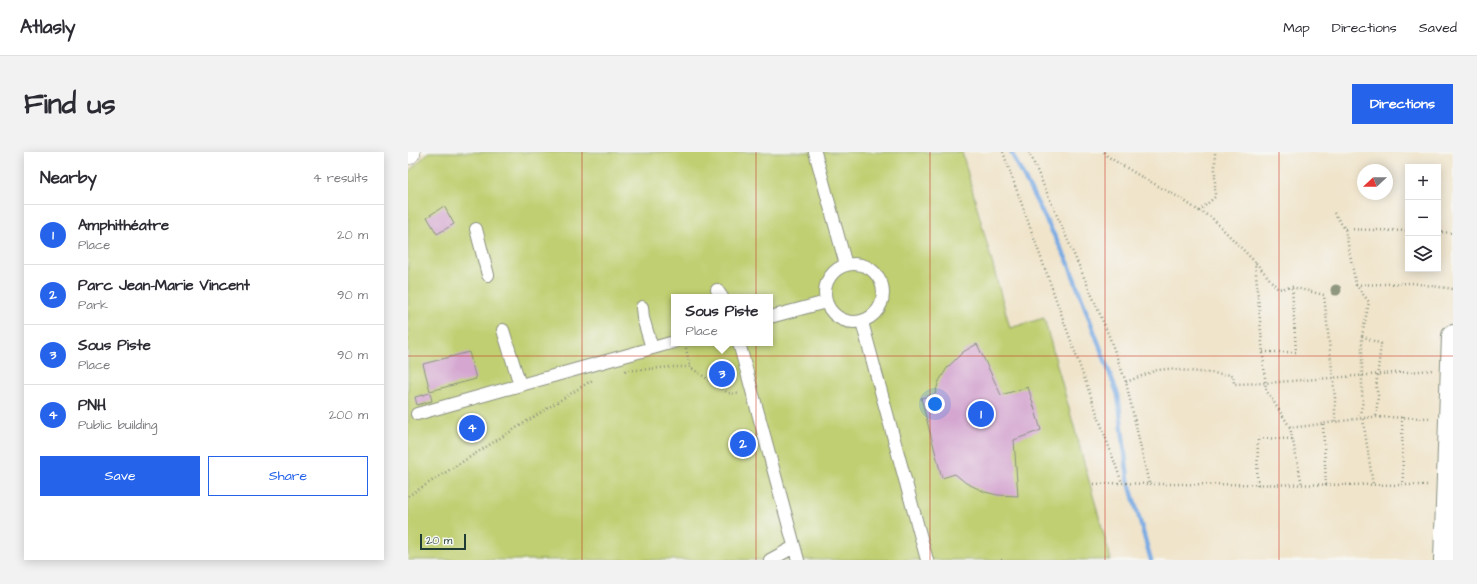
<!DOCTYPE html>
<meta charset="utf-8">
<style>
body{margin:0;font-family:"Architects Daughter",sans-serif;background:#f2f2f3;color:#2b2b33}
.controls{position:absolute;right:12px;top:12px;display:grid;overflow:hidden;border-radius:0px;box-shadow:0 2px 10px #0003}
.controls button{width:36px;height:36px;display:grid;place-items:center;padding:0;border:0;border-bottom:1px solid #e1e1e2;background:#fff;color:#2b2b33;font:20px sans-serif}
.compass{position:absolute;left:949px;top:12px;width:36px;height:36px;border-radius:50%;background:#fff;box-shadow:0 2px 10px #0003;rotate:248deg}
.scale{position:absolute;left:12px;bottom:10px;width:46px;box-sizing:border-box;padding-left:4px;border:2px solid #1f3d34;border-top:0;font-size:11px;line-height:14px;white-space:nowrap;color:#1f3d34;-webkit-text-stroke:3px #f6f6f2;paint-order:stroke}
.you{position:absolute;left:527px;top:252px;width:14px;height:14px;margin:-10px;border:3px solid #fff;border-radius:50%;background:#1a73e8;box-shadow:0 0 0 6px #1a73e833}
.badge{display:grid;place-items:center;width:26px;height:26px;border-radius:50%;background:#2563eb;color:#fff;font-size:13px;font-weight:700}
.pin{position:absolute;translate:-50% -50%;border:2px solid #fff;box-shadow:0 1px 4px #0006}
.popup{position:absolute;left:263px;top:142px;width:102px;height:52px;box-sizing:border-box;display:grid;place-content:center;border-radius:0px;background:#fff;filter:drop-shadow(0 1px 3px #0005);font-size:13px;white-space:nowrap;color:#7c7c81}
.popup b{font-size:15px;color:#2b2b33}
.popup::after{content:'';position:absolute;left:50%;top:100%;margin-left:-8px;border:8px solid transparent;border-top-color:#fff}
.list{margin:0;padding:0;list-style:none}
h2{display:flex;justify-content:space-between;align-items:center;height:52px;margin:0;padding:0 16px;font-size:17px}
h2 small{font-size:13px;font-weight:400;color:#7c7c81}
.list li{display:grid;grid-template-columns:26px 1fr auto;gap:12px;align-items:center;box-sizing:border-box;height:60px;padding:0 16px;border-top:1px solid #e1e1e2}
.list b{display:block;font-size:15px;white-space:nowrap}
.list p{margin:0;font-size:13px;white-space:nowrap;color:#7c7c81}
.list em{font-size:13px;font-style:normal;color:#7c7c81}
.actions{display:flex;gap:8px;padding:12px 16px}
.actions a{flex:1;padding:9px 0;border:1px solid #2563eb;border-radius:0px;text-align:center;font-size:14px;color:#2563eb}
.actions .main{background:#2563eb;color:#fff}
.icon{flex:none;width:22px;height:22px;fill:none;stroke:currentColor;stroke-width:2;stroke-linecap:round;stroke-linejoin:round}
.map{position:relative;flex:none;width:1045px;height:408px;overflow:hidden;border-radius:0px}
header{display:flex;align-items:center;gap:24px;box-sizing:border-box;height:56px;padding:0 20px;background:#fff;border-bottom:1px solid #e1e1e2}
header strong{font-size:19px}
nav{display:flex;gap:22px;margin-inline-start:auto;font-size:14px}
.intro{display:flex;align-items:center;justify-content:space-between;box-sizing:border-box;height:96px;padding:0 24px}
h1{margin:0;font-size:28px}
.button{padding:10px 18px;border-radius:0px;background:#2563eb;color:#fff;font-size:14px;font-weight:700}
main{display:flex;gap:24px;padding:0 24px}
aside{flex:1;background:#fff;border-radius:0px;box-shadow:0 2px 10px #0003}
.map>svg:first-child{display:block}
.green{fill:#c0cf71;stroke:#708652;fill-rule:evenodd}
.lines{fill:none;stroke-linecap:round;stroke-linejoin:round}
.stream{stroke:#78aae4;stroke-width:4.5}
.building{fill:#d4a6d0}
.pedestrian-casing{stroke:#88907f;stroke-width:14}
.tertiary-casing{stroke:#88907f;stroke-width:22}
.primary-casing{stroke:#88907f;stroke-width:24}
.path{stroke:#88907f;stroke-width:2.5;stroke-dasharray:1 3;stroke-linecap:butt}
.pedestrian{stroke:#fff;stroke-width:12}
.tertiary{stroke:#fff;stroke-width:21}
.primary{stroke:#fff;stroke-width:22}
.tree{fill:#8f987e}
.grid{fill:none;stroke:#c8321e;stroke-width:1;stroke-opacity:0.55}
</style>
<header>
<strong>Atlasly</strong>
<nav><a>Map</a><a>Directions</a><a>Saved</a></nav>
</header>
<div class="intro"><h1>Find us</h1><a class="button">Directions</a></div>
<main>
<aside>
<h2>Nearby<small>4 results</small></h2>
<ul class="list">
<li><span class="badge">1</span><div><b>Amphithéatre</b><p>Place</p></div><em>20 m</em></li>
<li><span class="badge">2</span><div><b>Parc Jean-Marie Vincent</b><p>Park</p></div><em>90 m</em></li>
<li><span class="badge">3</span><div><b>Sous Piste</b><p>Place</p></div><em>90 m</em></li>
<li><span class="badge">4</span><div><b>PNH</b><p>Public building</p></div><em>200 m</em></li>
</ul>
<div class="actions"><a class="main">Save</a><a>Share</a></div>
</aside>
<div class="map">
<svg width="1045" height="408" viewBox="0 0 1045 408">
<rect width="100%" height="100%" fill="#f6f6f2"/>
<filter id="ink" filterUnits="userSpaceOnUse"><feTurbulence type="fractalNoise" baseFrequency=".025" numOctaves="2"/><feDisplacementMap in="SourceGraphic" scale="8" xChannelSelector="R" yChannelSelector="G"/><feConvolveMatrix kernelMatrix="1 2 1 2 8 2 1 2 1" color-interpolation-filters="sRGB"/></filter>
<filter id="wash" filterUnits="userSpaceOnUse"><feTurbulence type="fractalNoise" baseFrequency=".012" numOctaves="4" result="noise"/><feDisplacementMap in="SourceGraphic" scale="16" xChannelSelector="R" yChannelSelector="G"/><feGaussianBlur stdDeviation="0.9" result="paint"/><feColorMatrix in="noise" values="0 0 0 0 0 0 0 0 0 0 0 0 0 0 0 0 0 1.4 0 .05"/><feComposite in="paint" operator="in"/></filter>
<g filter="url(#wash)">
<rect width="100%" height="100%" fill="#f0e4ca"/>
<path class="green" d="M 21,0 L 554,0 L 602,176 L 636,166 L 703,408 L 0,408 L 0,20 ZM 266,145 L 362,145 L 362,191 L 266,191 Z"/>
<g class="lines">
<path class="stream" d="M 603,0 L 660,110 L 710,243 L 720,327 L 743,408"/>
</g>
<g id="blocks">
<path class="building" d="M 36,54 L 46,72 L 29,82 L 19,65 Z
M 569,192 L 593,243 L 620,235 L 633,278 L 606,288 L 610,344 L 590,343 L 577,340 L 558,331 L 547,322 L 534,326 L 513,246 L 527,242 L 531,229 L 539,216 L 555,200 Z
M 61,200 L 68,227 L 22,239 L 15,212 Z
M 22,241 L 24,249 L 9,253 L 7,245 Z"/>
</g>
</g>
<g filter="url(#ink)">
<use href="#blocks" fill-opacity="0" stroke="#88907f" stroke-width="1"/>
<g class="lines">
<g class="pedestrian-casing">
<path id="pedestrian" d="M 407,0 L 438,113
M 68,77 L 80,123
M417 141a29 29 0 1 1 58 0a29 29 0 1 1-58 0Z
M 309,138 L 314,145
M 234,155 L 235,166 L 244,196
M 362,165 L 418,150
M 454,170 L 519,408
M 95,178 L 112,233
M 331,191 L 390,408
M 9,262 L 266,190
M 362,408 L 386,395"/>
</g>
<g class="tertiary-casing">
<path id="tertiary" d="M 0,2 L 2,0"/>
</g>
<g class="primary-casing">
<path id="primary" d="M 1037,408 L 1045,184"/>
</g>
<path class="path" d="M 595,0 L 714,331
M 621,0 L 686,148 L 701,184 L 718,230 L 741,332
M 696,0 L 699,4 L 732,24 L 772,46 L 791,59 L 803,65 L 847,110 L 858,238 L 882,275 L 891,275 L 963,265 L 1024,266
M 791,59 L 807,45 L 807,0
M 926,61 L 937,77 L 948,133 L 961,150 L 954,184 L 954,243 L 955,249 L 951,267
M 937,77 L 1000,79
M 1030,80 L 1045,81
M 848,111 L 870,137 L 884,135 L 916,143 L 927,246 L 927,270
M 948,133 L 1004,131 L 1045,137
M 954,184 L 973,192 L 968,235 L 970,243 L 968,265
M 278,196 L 282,215
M 855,200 L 888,200 L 884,135
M 217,219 L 263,215 L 282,215 L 320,241 L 332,242
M 718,230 L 749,218 L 760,217 L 825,223 L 826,232 L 857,231 L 1025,218
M 994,265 L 995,333
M 955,267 L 965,333
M 915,272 L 918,333
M 882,275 L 894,333
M 686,332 L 714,331 L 741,332 L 1022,333
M 849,333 L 850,286 L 884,287
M 0,344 L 186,227
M 593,408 L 595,408"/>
<use href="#pedestrian" class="pedestrian"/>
<use href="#tertiary" class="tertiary"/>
<use href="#primary" class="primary"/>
</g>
<circle class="tree" cx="928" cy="138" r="5.5"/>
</g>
<path class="grid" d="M 174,0 L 174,408M 348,0 L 348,408M 522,0 L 522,408M 697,0 L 697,408M 871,0 L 871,408M 0,204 L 1045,204"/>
</svg>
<div class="controls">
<button>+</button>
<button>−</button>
<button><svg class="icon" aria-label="layers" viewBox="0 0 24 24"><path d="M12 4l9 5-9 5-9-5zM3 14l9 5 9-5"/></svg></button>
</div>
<svg class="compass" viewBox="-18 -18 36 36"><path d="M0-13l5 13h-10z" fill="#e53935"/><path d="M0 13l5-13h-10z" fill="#7c7c81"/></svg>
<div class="scale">20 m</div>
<div class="you"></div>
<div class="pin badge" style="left:573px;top:262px">1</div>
<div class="pin badge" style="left:335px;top:292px">2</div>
<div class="pin badge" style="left:314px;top:222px">3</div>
<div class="popup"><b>Sous Piste</b>Place</div>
<div class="pin badge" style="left:64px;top:276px">4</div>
</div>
</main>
